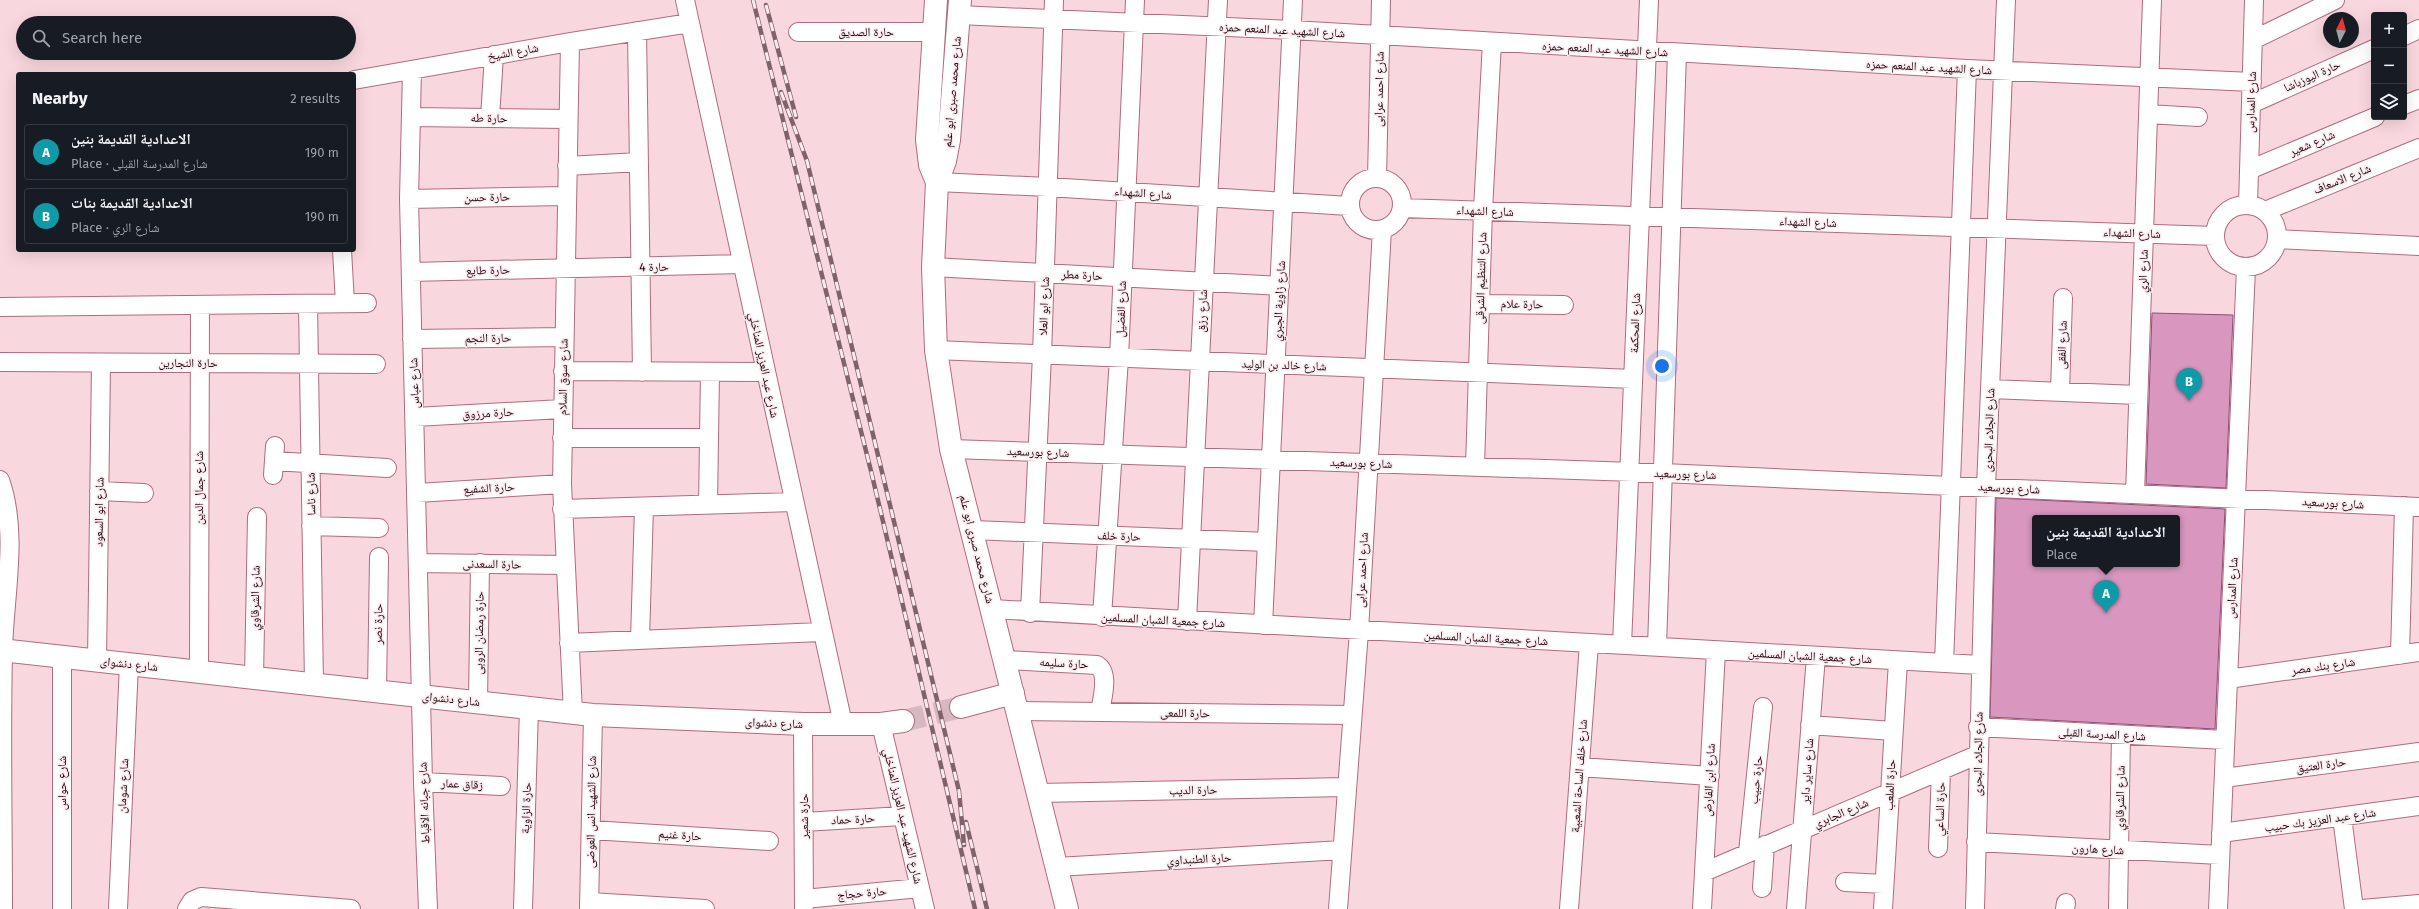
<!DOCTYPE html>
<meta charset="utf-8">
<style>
body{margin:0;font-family:"Fira Sans","Noto Naskh Arabic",sans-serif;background:#20242c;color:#f1f3f6}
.controls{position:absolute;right:12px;top:12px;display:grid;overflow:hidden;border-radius:4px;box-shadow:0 4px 16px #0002}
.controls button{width:36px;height:36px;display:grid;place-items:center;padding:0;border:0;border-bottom:1px solid #363941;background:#171b24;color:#f1f3f6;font:20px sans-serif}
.compass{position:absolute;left:2323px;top:12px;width:36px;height:36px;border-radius:50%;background:#171b24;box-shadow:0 4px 16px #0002;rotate:6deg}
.you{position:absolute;left:1662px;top:366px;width:14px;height:14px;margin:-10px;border:3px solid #fff;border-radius:50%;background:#1a73e8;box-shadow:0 0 0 6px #1a73e833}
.badge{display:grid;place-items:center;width:26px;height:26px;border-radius:50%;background:#7c3aed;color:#fff;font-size:13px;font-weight:700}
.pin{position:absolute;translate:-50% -33px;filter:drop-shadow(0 1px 2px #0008)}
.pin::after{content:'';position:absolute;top:21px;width:14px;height:12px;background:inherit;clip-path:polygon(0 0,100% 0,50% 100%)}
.popup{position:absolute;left:2032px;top:515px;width:148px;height:52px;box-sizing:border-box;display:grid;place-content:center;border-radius:4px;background:#171b24;filter:drop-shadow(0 1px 3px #0005);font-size:13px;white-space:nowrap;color:#9ea1a6}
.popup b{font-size:15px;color:#f1f3f6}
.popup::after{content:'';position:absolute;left:50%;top:100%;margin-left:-8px;border:8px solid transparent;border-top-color:#171b24}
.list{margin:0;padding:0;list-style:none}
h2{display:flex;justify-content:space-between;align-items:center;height:52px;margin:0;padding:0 16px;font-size:17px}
h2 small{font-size:13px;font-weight:400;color:#9ea1a6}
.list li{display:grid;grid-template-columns:26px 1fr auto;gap:12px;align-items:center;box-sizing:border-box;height:56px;margin:0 8px 8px;padding:0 8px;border:1px solid #363941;border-radius:4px}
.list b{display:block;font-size:15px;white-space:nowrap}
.list p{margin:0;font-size:13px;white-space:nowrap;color:#9ea1a6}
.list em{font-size:13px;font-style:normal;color:#9ea1a6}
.icon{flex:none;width:22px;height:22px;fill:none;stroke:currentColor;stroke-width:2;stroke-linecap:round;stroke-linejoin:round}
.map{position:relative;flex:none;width:2419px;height:909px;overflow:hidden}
.search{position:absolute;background:#171b24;box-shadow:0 4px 16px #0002;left:16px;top:16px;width:340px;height:44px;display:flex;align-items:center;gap:10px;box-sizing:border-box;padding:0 14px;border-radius:22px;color:#9ea1a6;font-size:15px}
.panel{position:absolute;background:#171b24;box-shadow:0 4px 16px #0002;left:16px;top:72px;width:340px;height:180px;border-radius:4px}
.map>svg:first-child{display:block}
.building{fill:#d997c0;stroke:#8b4f76;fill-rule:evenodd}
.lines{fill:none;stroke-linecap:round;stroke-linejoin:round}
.secondary-tunnel{stroke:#d8b8c0;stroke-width:22;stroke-dasharray:22 11;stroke-linecap:butt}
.street-casing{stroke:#b36a7f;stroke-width:20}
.secondary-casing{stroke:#b36a7f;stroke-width:24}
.street{stroke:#fff;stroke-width:18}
.secondary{stroke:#fff;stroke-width:22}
.rail-casing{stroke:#80626a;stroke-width:4.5}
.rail{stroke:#fbeaee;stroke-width:3;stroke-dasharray:9;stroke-linecap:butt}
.labels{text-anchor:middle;stroke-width:3;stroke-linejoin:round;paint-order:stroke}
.street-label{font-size:12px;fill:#1f050d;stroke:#fbeaee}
</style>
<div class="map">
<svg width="2419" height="909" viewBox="0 0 2419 909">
<rect width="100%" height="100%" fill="#f9d7df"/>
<path class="building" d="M 2152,313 L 2233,315 L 2226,488 L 2146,484 Z
M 1996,498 L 2225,509 L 2215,729 L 1990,717 ZM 2035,518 L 2177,518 L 2177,564 L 2035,564 Z"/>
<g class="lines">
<path class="secondary-tunnel" d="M 903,721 L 961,707"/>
<g class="street-casing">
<path id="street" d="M 685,0 L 690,23
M 959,15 L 1292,30 L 1967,69 L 2252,82
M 637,31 L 642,372
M 798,32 L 933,32
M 2404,36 L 2419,29
M 2253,40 L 2335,0
M 570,42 L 562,484 L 573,713
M 412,70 L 409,199 L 423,782 L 428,909
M 354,80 L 570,42 L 690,23 L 843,724
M 2251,104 L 2374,49
M 2404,105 L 2419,99
M 2148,114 L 2198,117
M 411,117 L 568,119
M 490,118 L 494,55
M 567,166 L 639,162
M 2249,170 L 2375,117
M1350 204a26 26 0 1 1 52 0a26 26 0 1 1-52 0Z
M 1377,178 L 1381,0
M 937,182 L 1048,187 L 1349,206
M 409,199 L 566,196
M2215 236a31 31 0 1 1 62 0a31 31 0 1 1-62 0Z
M 2248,205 L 2254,0
M 1402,208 L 2215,236
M 2265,211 L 2419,148
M 2277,239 L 2419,246
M 342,250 L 345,303
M 933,267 L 1280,286
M 411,272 L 742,264
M 308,304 L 314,684
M 1480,304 L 1564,305
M 0,307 L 367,303
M 412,339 L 564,337
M 936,350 L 1633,379
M 0,362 L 376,364
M 563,371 L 765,372
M 1990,389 L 2138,395
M 2060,392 L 2063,298
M 415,417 L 562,409
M 562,438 L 709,438
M 951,449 L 1663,473 L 2419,507
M 274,461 L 387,468
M 1475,467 L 1483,210 L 1492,42
M 273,475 L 275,446
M 0,480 C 19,534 4,596 3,652 C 1,737 3,823 3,909
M 99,491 L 144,493
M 417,493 L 562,484
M 2135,494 L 2152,0
M 708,505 L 710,372
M 562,509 L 793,502
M 311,526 L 379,528
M 972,530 L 1267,542
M 418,563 L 565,565
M 992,609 L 1980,665
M 1030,613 L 1042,355 L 1054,0
M 1102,617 L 1119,358 L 1135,0
M 1187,621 L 1218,0
M 1263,625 L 1293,0
M 640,640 L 644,507
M 569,643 L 821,632
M 1622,645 L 1649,0
M 1657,647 L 1677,53
M 2400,655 L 2404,506
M 62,657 L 62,909
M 1005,660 L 1097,665 C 1110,673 1102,699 1100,712
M 97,661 L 101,364
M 1944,663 L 1967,69
M 199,672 L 200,305
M 254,678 L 257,517
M 2228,679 L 2419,652
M 377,691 L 379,557
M 478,702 L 480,563
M 1018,711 L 1352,715
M 803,724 L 804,909
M 881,724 L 925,909
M 1810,725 L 1893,731
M 1978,727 L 2225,740
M 1580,767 L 1710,776
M 2224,778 L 2419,752
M 423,782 L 501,786
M 1038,793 L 1347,787
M 2342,817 L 2354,909
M 804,822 L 902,816
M 591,830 L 769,841
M 2221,833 L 2419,806
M 1976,842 L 2220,855
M 1938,848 L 1941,771
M 1748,852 L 1763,707
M 1057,867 L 1342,850
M 1704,872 L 1977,755
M 1845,882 L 1884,884
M 1762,888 L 1765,845
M 804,899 L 920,888
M 590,902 L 705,909
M 118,909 L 129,664
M 187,909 L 192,901 L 201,897 L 351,909
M 523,909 L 529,708
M 589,909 L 593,715
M 1338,909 L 1359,631 L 1382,230
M 1569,909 L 1589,644
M 1702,909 L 1716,651
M 1796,909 L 1816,656
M 1883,909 L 1898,661
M 1975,909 L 1986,487 L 2006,0
M 2065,909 L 2066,903
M 2118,909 L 2121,735
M 2218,909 L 2246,268
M 2362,909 L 2419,904"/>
</g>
<g class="secondary-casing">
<path id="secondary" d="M 936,0 L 927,140 L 930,165 L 937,182
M 960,0 L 949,140 L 945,161 L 937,182 L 933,267 L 936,350 L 951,449 L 1067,909
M 0,650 L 593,715 L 803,724 L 881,724 L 903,721
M 961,707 L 1013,693"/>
</g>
<use href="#street" class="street"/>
<use href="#secondary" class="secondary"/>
<g class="rail-casing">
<path id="rail" d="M 753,0 L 871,471 L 975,909
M 766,5 L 796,117
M 781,92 L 807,161 L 959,791 L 964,845
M 966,822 L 987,909"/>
</g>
<use href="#rail" class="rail"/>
</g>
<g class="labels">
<g class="street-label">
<text transform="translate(1282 30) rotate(3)" y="4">شارع الشهيد عبد المنعم حمزه</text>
<text x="866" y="36">حارة الصديق</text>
<text transform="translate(1605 49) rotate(3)" y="4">شارع الشهيد عبد المنعم حمزه</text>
<text transform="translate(513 52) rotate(-10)" y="4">شارع الشيخ</text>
<text transform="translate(1929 67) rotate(3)" y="4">شارع الشهيد عبد المنعم حمزه</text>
<text transform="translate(2312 76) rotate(-24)" y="4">حارة اليوزباشا</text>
<text transform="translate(1379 89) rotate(-89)" y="4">شارع احمد عرابى</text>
<text transform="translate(952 92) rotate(-85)" y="4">شارع محمد صبرى ابو علم</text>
<text transform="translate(2251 102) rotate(-88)" y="4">شارع المدارس</text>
<text transform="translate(489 118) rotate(1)" y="4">حارة طه</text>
<text transform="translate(2312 143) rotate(-23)" y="4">شارع شعير</text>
<text transform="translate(2342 179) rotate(-22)" y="4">شارع الاسعاف</text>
<text transform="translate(1143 193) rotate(4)" y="4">شارع الشهداء</text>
<text transform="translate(487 197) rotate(-1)" y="4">حارة حسن</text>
<text transform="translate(1485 211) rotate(2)" y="4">شارع الشهداء</text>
<text transform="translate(1808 222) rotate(2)" y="4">شارع الشهداء</text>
<text transform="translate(2132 233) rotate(2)" y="4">شارع الشهداء</text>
<text transform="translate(654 267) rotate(-1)" y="4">حارة 4</text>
<text transform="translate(488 270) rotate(-1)" y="4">حارة طايع</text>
<text transform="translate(2143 271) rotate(-88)" y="4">شارع الري</text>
<text transform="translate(1082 275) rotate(3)" y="4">حارة مطر</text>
<text transform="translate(1481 278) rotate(-88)" y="4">شارع التنظيم الشرقى</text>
<text transform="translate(1279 301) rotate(-87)" y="4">شارع زاوية الجبري</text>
<text transform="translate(1522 304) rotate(1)" y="4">حارة علام</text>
<text transform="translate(1044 306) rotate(-88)" y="4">شارع ابو العلا</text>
<text transform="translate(1121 309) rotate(-88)" y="4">شارع الفضيل</text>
<text transform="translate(1202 311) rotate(-87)" y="4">شارع رزق</text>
<text transform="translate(1635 323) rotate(-88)" y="4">شارع المحكمة</text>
<text transform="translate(488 338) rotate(-1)" y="4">حارة النجم</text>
<text transform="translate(2062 345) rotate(-88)" y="4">شارع الفقى</text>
<text x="188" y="367">حارة النجارين</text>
<text transform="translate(764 365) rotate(78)" y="4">شارع عبد العزيز المناخلي</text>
<text transform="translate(1284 365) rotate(2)" y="4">شارع خالد بن الوليد</text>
<text transform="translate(563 377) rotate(-89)" y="4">شارع سوق السلام</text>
<text transform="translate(414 383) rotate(-92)" y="4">شارع عباس</text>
<text transform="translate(488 413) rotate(-3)" y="4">حارة مرزوق</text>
<text transform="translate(1989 430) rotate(-88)" y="4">شارع الجلاء البحرى</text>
<text transform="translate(1038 452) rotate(2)" y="4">شارع بورسعيد</text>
<text transform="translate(1361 463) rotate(2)" y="4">شارع بورسعيد</text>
<text transform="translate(1685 474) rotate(2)" y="4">شارع بورسعيد</text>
<text transform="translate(199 488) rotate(-90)" y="4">شارع جمال الدين</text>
<text transform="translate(489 488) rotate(-3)" y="4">حارة الشفيع</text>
<text transform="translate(2009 488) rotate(3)" y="4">شارع بورسعيد</text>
<text transform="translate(311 494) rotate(-91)" y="4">شارع ناسا</text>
<text transform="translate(2333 503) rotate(3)" y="4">شارع بورسعيد</text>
<text transform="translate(99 512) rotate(-89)" y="4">شارع ابو السعود</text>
<text transform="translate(1119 536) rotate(2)" y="4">حارة خلف</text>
<text transform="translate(977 549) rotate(76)" y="4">شارع محمد صبرى ابو علم</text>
<text transform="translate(492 564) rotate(1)" y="4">حارة السعدنى</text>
<text transform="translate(1362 570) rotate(-87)" y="4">شارع احمد عرابى</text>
<text transform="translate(2232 588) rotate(-87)" y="4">شارع المدارس</text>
<text transform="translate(255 598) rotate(-89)" y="4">شارع الشرقاوي</text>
<text transform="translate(1163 620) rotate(3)" y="4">شارع جمعية الشبان المسلمين</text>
<text transform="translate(378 624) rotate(-89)" y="4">حارة نصر</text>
<text transform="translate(479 633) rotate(-89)" y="4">حارة رمضان الروبى</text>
<text transform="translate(1486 638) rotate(3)" y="4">شارع جمعية الشبان المسلمين</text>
<text transform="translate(1810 656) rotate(3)" y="4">شارع جمعية الشبان المسلمين</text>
<text transform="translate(1064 663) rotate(3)" y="4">حارة سليمه</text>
<text transform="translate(129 664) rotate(6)" y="4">شارع دنشواى</text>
<text transform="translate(2323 666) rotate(-8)" y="4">شارع بنك مصر</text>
<text transform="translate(451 699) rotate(6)" y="4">شارع دنشواى</text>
<text transform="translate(1185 713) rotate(1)" y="4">حارة اللمعى</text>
<text transform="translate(774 723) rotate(2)" y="4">شارع دنشواى</text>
<text transform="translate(2102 734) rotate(3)" y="4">شارع المدرسة القبلى</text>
<text transform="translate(1978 754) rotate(-89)" y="4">شارع الجلاء البحرى</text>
<text transform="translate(2321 765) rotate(-8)" y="4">حارة العتيق</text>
<text transform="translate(1807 771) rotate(-86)" y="4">شارع ساير داير</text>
<text transform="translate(1579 776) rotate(-86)" y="4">شارع خلف الساحة الشعبية</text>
<text transform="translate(1709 780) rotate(-87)" y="4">شارع ابن الفارض</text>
<text transform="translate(1756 780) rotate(-84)" y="4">حارة حبيب</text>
<text transform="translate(62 783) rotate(-90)" y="4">شارع حواس</text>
<text transform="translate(462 784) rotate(3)" y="4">زقاق عمار</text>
<text transform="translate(1890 785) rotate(-87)" y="4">حارة الملعب</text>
<text transform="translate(123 786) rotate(-87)" y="4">شارع شومان</text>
<text transform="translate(1193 790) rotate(-1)" y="4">حارة الديب</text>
<text transform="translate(2120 798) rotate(-89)" y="4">شارع الشرقاوي</text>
<text transform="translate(424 803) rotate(-92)" y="4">شارع جبانه الاقباط</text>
<text transform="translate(526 808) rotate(-88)" y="4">حارة الزاوية</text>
<text transform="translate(1940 809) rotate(-88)" y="4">حارة الساعي</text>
<text transform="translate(591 812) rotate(-89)" y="4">شارع الشهيد انس العوضى</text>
<text transform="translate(1841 813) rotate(-23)" y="4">شارع الجابري</text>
<text transform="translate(804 816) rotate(-90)" y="4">حارة شعير</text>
<text transform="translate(903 816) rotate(77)" y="4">شارع الشهيد عبد العزيز المناخلي</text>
<text transform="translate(853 819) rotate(-3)" y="4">حارة حماد</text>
<text transform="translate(2320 820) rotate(-8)" y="4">شارع عبد العزيز بك حبيب</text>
<text transform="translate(680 835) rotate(4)" y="4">حارة غنيم</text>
<text transform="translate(2098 849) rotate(3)" y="4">شارع هارون</text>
<text transform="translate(1199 859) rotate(-3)" y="4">حارة الطنبداوي</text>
<text transform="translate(862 893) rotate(-5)" y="4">حارة حجاج</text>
</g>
</g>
</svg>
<div class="controls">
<button>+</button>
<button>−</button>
<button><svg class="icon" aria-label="layers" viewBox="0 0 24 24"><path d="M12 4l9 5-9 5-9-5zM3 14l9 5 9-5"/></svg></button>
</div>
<svg class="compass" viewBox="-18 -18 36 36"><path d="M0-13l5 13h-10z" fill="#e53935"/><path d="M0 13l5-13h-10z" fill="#9ea1a6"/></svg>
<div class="you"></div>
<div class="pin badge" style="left:2106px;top:613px;background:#0f9aa8">A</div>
<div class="popup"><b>الاعدادية القديمة بنين</b>Place</div>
<div class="pin badge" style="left:2189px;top:401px;background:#0f9aa8">B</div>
<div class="search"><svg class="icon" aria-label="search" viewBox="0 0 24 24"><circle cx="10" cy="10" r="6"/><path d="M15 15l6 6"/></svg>Search here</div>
<section class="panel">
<h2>Nearby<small>2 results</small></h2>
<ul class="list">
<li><span class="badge" style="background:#0f9aa8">A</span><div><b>الاعدادية القديمة بنين</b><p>Place · شارع المدرسة القبلى</p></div><em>190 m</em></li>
<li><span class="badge" style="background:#0f9aa8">B</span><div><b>الاعدادية القديمة بنات</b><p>Place · شارع الري</p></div><em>190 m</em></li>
</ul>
</section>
</div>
